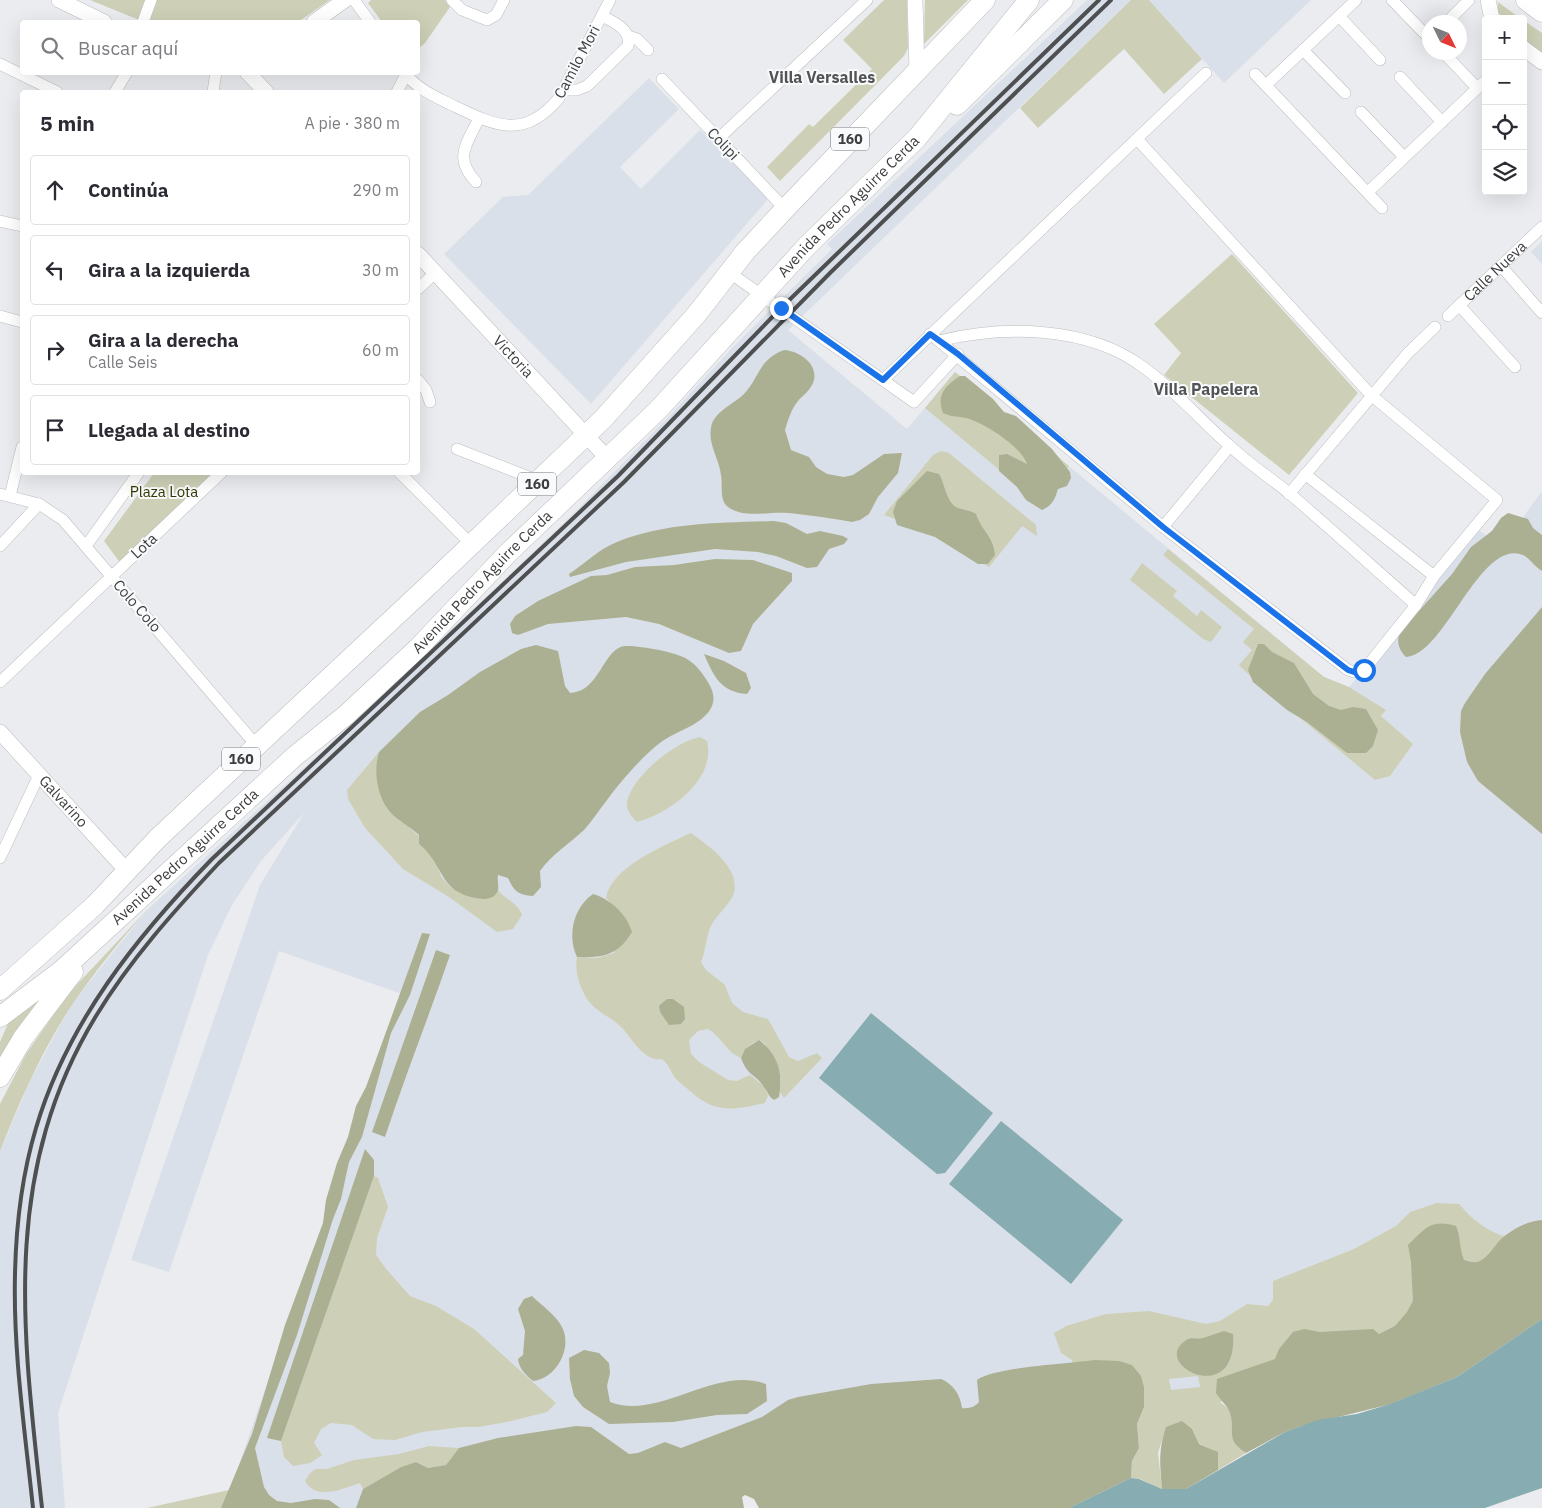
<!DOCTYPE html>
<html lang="es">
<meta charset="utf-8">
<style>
body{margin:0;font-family:"IBM Plex Sans",sans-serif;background:#f2f2f3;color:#2b2b33}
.controls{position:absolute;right:15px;top:15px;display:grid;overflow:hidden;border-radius:5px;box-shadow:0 5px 20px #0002}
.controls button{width:45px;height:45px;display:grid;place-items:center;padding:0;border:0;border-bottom:1px solid #e1e1e2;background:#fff;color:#2b2b33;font:25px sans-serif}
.compass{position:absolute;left:1422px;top:15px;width:45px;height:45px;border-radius:50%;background:#fff;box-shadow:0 5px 20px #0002;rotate:133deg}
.stop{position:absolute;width:15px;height:15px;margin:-11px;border:4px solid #1a73e8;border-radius:50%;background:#fff}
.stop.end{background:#1a73e8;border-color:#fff;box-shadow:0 1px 5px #0008}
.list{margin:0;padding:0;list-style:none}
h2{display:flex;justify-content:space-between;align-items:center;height:65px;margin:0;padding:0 20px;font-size:21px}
h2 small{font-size:16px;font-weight:400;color:#7c7c81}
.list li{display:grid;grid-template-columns:32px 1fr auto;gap:15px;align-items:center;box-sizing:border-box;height:70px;margin:0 10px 10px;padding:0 10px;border:1px solid #e1e1e2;border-radius:5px}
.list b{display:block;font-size:19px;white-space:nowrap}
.list p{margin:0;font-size:16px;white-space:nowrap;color:#7c7c81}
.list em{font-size:16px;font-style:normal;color:#7c7c81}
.icon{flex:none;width:28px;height:28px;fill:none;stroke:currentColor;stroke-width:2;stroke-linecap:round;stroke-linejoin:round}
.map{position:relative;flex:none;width:1542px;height:1508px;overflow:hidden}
.search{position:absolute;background:#fff;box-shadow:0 5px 20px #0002;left:20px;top:20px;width:400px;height:55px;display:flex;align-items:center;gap:12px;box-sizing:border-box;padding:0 18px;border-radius:5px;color:#7c7c81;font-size:19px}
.panel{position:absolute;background:#fff;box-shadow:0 5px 20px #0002;left:20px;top:90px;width:400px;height:385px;border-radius:5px}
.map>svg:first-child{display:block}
.built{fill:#dae0e9}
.green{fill:#cdd0b6;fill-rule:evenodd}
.forest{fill:#acb092}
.water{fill:#87acb1}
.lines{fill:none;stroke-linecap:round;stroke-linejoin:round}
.street-casing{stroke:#bbbdbf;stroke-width:12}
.secondary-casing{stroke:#bbbdbf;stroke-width:16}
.highway-casing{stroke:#bbbdbf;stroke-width:21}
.street{stroke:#fff;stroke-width:11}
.secondary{stroke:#fff;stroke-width:15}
.highway{stroke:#fff;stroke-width:20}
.rail{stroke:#4e4f51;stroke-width:4}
.route{stroke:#1a73e8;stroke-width:6}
.labels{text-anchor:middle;stroke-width:4;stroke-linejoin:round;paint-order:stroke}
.shield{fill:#f8fafc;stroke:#747677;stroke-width:1}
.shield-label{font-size:14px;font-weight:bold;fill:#3c3d3e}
.street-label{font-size:15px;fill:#3c3d3e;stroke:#f8fafc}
.park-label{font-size:15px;fill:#353802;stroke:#f8fafc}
.neighbourhood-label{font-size:16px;font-weight:bold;fill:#515355;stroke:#f8fafc}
</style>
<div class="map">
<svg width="1542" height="1508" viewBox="0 0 1542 1508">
<rect width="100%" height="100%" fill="#ebecef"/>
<path class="built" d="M 1087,0 L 1131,0 L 788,330 L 907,429 L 955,372 L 1324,677 L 1349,687 L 1479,530 L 1487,536 L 1500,521 L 1513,531 L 1542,491 L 1542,1221 L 1347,1370 L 371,1508 L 224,1508 L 402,994 L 279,951 L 169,1272 L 131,1260 L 260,885 L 304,813 L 261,861 L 232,905 L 208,955 L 58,1413 L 65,1508 L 0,1508 L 0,1151 L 31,1079 L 67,1012 L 86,986 L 148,909 L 325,749 L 568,519 L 672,413 L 733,347 L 832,249 L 827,244 Z
M 1149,0 L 1311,0 L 1224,83 Z
M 649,78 L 679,109 L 620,167 L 641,189 L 700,130 L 769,198 L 591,404 L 444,254 L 503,197 L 528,195 Z
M 1542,241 L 1542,264 L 1531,252 Z"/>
<path class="green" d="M 90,0 L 330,0 L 298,22 L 144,22 Z
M 371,0 L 445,0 L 450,7 L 425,43 L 418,49 L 418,22 L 382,22 L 368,3 Z
M 884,0 L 907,0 L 908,48 L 904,56 L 780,181 L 767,167 L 809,124 L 813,127 L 872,69 L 843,40 Z
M 925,0 L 968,0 L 924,44 Z
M 1131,0 L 1149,0 L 1202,59 L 1164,94 L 1124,49 L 1038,128 L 1020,108 Z
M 1498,2 L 1521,19 L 1503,19 L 1498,12 Z
M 1523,20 L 1542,33 L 1542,53 L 1523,38 Z
M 1232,254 L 1358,393 L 1289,475 L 1164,375 L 1181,353 L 1154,324 Z
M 955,372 L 1069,466 L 1039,503 L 925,408 Z
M 941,451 L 949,453 L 1036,525 L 1037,536 L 1022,526 L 989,567 L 926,530 L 884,515 L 933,455 Z
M 154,473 L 214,473 L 121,564 L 104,541 Z
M 1168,549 L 1324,677 L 1349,687 L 1386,710 L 1381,716 L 1413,744 L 1390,776 L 1375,780 L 1252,678 L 1239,665 L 1252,650 L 1243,642 L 1254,629 L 1163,555 Z
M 1142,563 L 1177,591 L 1173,596 L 1197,616 L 1201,610 L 1222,627 L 1211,642 L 1203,639 L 1130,580 Z
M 700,737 L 707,741 C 717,779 669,814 637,822 C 631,816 626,810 627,802 C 632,776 676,741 700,737 Z
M 379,752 L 377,760 L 392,813 L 419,836 L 419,844 C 426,850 434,856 437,865 C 439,868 439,873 441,876 C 452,894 473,898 492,897 L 498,890 C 505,900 518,902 522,915 L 513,929 L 497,932 L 449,897 L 403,869 L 365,828 L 348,799 L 347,790 Z
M 691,833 C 708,846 740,866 734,893 C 730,905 715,916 710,928 C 706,938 706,950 701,962 L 706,970 L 725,985 L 732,1003 L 743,1012 L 768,1019 L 789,1057 L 798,1061 L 817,1053 L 822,1058 L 784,1098 L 780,1092 L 781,1079 L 765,1044 L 760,1040 C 750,1043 745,1049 741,1058 C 726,1052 721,1036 708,1029 L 698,1031 L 689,1040 L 691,1054 L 699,1062 L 728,1080 L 737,1081 L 750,1075 L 765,1087 L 768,1096 L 765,1103 C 734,1110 715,1114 690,1091 C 685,1087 679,1082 675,1078 C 670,1070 669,1065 662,1059 C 642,1062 631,1035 619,1025 C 610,1017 598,1012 591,1004 C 581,993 574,972 577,957 L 597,958 L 614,953 L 623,916 L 606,898 C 611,867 665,845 691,833 Z
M 148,909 C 119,942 92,975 68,1011 C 40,1055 19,1103 0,1151 L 0,1104 L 26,1054 L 68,994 Z
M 56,981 L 0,1066 L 0,1042 L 10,1019 Z
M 374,1176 L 378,1178 L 388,1207 L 377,1238 L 376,1255 L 387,1270 L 410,1296 L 436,1306 L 474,1329 L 556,1403 L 547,1412 L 507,1422 L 478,1427 L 462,1427 L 422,1432 L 395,1440 L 373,1439 L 352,1425 L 331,1423 L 321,1429 L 314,1443 L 322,1455 L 310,1463 L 293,1466 L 284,1457 L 281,1441 Z
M 1437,1203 L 1459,1204 C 1476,1224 1491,1233 1515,1240 L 1362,1364 L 1220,1402 C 1223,1404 1227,1407 1229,1410 C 1239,1426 1222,1437 1246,1453 L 1218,1470 L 1213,1450 L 1198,1443 L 1192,1429 L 1166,1428 L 1158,1453 L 1162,1489 L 1140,1479 L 1131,1478 L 1132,1461 L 1139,1448 L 1137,1424 L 1144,1407 L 1078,1401 L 1072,1360 L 1061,1353 L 1054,1333 L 1066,1326 L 1106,1314 L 1149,1311 L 1206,1324 L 1220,1321 L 1247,1304 L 1268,1306 L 1273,1300 L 1273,1281 L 1354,1249 L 1396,1226 L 1410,1212 ZM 1198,1376 L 1200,1387 L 1171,1390 L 1169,1379 Z
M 429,1446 L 459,1448 L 446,1465 L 428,1468 L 416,1462 L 401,1467 L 363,1489 L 360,1483 C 342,1489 316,1501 305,1481 L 310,1473 L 316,1469 L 327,1469 L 354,1460 L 399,1454 Z
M 229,1490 L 223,1508 L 147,1508 Z"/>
<path class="forest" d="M 784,350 C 800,351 820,365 813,383 C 809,392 803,395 798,401 C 791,409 788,421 785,430 L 791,450 L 809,457 L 816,467 L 827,474 L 844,477 L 853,475 L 884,454 L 902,453 L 898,473 L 878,497 L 869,514 L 860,520 L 852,522 C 831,518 808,515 788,513 C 770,511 744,519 728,507 C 719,500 723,485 721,475 C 719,458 708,445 711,428 C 713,412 734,404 744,394 C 760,377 758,360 784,350 Z
M 960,376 L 965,376 L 993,399 L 1004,412 L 1016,416 L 1052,449 L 1070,472 L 1071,478 L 1067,486 L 1058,489 C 1055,499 1052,506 1042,510 L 1026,500 L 1017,487 L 999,471 L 999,455 L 1007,454 L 1027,464 C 1022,447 983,422 966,418 C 956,416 954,418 943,413 C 936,395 945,386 960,376 Z
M 927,471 L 939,474 C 945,484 946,501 956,507 C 962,510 970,510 976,514 C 982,532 993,535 995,555 L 988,564 L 978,564 L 935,537 L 897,525 L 893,512 L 897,501 Z
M 1508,513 L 1528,519 L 1533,528 L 1542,535 L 1542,571 C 1535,567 1531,560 1525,556 C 1481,534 1446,655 1406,657 C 1399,650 1396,642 1400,632 L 1452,574 L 1471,547 L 1492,531 L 1501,518 Z
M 774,521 L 786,523 L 807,534 L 820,531 L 843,536 L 848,539 L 844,544 L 829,549 L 817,567 L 807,568 L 776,556 L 758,552 L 715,549 L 626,562 L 570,577 L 569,574 C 586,563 597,550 617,542 C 667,522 721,523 774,521 Z
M 715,559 L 753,560 L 792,573 L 792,581 L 753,624 L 741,651 L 729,653 L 659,624 L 626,617 L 548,624 L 518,635 L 512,633 L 510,624 L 515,616 L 538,601 L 591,576 L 607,575 L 635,567 L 674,565 Z
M 1542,607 L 1542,834 L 1478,781 L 1467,762 L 1460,732 L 1461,711 L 1465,703 L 1485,674 Z
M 1258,644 L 1264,644 L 1272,652 L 1294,663 L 1313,694 L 1329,706 L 1341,710 L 1353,707 L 1366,709 L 1378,730 L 1373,746 L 1366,753 L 1347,753 L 1307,722 L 1287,710 L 1253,682 L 1248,670 Z
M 536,645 L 558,651 L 565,686 L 570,693 C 600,692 603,648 625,646 C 637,645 677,652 687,659 C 696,664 704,675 709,684 C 713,691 715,698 712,706 C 705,723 680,730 664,740 C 645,753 621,781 607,800 C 599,810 592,821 584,830 C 569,844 552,854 540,871 L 541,887 L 533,896 C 518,895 514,891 508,878 L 498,875 C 497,879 499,885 498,890 C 496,897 489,899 483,899 C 437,894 447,867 419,844 L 419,835 C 410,827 399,821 391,813 C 377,798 373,771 379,752 L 420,712 L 448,695 L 480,672 L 521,649 Z
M 704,654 L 724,661 L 746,673 L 751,688 L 747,694 C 721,692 714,677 704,654 Z
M 593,894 C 610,899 627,914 632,932 C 618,955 604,958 577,957 C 567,936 573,908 593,894 Z
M 422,933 L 430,934 L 410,995 L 391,1033 L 362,1137 L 349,1162 L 341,1199 L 333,1219 L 297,1335 L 255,1448 L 264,1487 L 269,1495 L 277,1501 L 291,1503 L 315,1499 L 329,1500 L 340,1508 L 221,1508 L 252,1434 L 285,1325 L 323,1223 L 326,1200 L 337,1163 L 348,1137 L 356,1106 L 366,1087 Z
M 436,950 L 450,955 C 429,1016 405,1076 385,1137 L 372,1132 Z
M 667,999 L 673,999 L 684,1007 L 685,1019 L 681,1024 L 669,1025 L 660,1012 L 659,1006 Z
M 759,1040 C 779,1055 783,1074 779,1097 L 774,1100 C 768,1096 768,1092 764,1087 C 755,1073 748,1077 741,1058 L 745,1049 Z
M 365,1149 L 374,1160 L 374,1176 L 281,1441 L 267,1438 Z
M 1542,1220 L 1542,1319 L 1457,1377 L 1391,1404 L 1302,1426 L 1285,1432 L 1246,1453 C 1224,1439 1236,1431 1230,1413 C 1228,1406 1220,1400 1216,1393 L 1217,1379 L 1275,1359 L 1279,1349 L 1293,1332 L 1304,1329 L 1320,1332 L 1373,1329 L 1379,1334 L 1395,1326 L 1407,1312 L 1413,1301 L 1411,1262 L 1408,1245 C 1426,1228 1430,1219 1456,1226 C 1461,1237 1459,1248 1464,1260 C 1471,1262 1477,1264 1483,1259 C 1489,1255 1494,1247 1499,1241 C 1510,1230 1527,1221 1542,1220 Z
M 532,1296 C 541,1305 557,1316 562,1327 C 573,1348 556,1379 533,1381 C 526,1375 519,1369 518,1359 L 523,1355 L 525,1331 L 518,1309 L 524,1299 Z
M 1224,1331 L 1233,1334 C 1238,1409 1150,1365 1185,1341 C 1192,1336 1196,1340 1203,1338 C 1210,1336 1217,1333 1224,1331 Z
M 584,1350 L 599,1353 L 609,1363 L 610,1373 L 607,1386 L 610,1402 C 659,1421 715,1365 766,1384 L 767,1401 L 747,1414 L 717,1415 L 673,1422 L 609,1424 L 583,1407 L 574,1396 L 570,1379 L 569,1358 Z
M 1094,1360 L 1119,1361 L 1132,1365 L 1141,1376 L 1144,1387 L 1144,1407 L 1137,1424 L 1139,1448 L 1132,1461 L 1131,1478 L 1069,1508 L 759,1508 L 754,1499 L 745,1495 L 742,1497 L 744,1508 L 356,1508 L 363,1489 L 401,1467 L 416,1462 L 428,1468 L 446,1465 L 459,1448 L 498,1438 L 576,1426 L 591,1427 L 629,1454 L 638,1453 L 665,1442 L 681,1448 L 762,1417 L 788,1400 L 798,1397 L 871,1384 L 941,1379 C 953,1384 960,1394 962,1408 C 969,1409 975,1407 979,1402 L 977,1380 C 994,1367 1068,1364 1094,1360 Z
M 1182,1421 L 1192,1429 L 1199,1444 L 1218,1452 L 1218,1470 L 1186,1489 L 1162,1489 C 1160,1464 1158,1452 1166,1427 Z"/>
<path class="water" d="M 871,1013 L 993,1113 L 945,1173 L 937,1174 L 819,1078 Z
M 1001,1121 L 1123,1220 L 1071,1284 L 949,1184 Z
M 1542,1319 L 1542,1488 L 1485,1508 L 1069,1508 L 1131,1478 L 1139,1479 L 1162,1489 L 1186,1489 L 1285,1432 L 1318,1420 L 1357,1414 L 1390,1404 L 1457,1377 Z"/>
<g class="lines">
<g class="street-casing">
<g id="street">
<path d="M 354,0 L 370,22"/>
<path d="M 452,0 L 462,10 L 487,20 L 496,15 L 504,0"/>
<path d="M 1392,0 L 1430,39"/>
<path d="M 1339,16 L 1380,60"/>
<path d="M 143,22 L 151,0"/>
<path d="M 1447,22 L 1469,0"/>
<path d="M 628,36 L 637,39 L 648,50"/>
<path d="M 1303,50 L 1345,93"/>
<path d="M 1443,52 L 1477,88"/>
<path d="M 0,64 L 57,92"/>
<path d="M 404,72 C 417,89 434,96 452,105 C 494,125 524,141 559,98 L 610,0"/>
<path d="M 1255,74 L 1382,208"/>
<path d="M 1400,77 L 1442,122"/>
<path d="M 662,79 L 785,209"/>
<path d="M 1266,85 L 1356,0"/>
<path d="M 564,90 L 577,90 L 587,86 L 628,46 C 632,30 614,22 602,16"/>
<path d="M 115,92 L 127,72"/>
<path d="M 213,92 L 216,72"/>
<path d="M 397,92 L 406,74"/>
<path d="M 1361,112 L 1404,157"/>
<path d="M 718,139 L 867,0"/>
<path d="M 476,182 C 453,157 467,144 479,118"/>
<path d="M 1368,192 L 1486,80"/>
<path d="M 0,221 L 22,226"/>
<path d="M 1501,266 L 1542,313"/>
<path d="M 730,273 L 914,402 L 958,354"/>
<path d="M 418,289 L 435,273"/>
<path d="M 1459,305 L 1515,367"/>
<path d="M 0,316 L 22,322"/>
<path id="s1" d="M 1448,316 L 1542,227"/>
<path d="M 930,334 L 939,341 C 1004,325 1088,326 1143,367 C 1175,390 1200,420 1230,446 C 1248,463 1269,477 1289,493 C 1332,530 1374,568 1416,605"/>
<path d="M 939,341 L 1163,527 L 1348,670 L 1354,672 L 1364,670 L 1416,605 L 1434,576 L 1497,500 L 1371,395 L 1137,139"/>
<path d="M 418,380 L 426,390 L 430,402"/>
<path d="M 883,380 L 1206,73"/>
<path d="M 457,449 L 539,481"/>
<path d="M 399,472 L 472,545"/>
<path d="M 1305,474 L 1434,576"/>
<path d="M 0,494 L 39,504 L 63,520 L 256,745"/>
<path d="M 1289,494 L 1408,353 L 1435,327"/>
<path d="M 10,496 L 22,447"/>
<path d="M 1163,527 L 1230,446"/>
<path d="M 0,546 L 39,504"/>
<path d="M 86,546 L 139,472"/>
<path d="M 0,682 L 222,472"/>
<path d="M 0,858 L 39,775"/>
</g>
</g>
<g class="secondary-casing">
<g id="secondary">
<path d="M 59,0 L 104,22"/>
<path d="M 915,0 L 917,70"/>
<path d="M 1488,0 L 1492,19"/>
<path d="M 314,22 L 345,0"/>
<path d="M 1523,48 L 1542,62"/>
<path d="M 247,72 L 266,92"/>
<path id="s2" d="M 418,254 L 608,459"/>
<path id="s3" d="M 0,732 L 127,871"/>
</g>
</g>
<g class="highway-casing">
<g id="highway">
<path d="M 1526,0 L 1542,12"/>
<path d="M 957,105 L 1063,0"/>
<path d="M 0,990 L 95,905 L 158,838 L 431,583 L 603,419 L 696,315 L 745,252 L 785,209 L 985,0"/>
<path id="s4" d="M 0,1017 L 61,971 L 295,756 L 346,715 L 419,647 L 508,553 L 658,410 L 806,247 L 917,138 L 1029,0"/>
<path d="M 0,1077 L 23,1038 L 73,972"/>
</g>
</g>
<use href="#street" class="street"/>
<use href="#secondary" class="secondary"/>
<use href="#highway" class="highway"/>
<path class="rail" d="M 33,1508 C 25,1431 13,1352 15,1274 C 16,1226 22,1175 36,1128 C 67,1023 137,936 212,859 L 618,476 L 781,308 L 1099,0
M 42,1508 C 23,1334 0,1174 96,1016 C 130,960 174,911 219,863 L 624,482 L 830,273 L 1111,0"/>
</g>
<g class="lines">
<path class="route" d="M 781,308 L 883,380 L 930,334 L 958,354 L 1163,527 L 1348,670 L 1354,672 L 1364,670"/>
</g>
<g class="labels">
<g class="shield">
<rect x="831" y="127.5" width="38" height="23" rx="4"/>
<rect x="518" y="472.5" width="38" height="23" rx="4"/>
<rect x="222" y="747.5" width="38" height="23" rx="4"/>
</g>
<g class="shield-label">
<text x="850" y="144">160</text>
<text x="537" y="489">160</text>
<text x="241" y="764">160</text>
</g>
<g class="street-label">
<text transform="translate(577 62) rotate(-62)" y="5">Camilo Mori</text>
<text transform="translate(723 144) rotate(46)" y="5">Colipi</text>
<text dy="5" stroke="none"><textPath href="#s4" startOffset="1175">Avenida Pedro Aguirre Cerda</textPath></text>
<text dy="5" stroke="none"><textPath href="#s1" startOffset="65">Calle Nueva</textPath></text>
<text dy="5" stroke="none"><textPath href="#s2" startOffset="140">Victoria</textPath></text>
<text transform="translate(144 546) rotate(-43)" y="5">Lota</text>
<text dy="5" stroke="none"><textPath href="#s4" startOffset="650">Avenida Pedro Aguirre Cerda</textPath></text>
<text transform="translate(137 606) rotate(49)" y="5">Colo Colo</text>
<text dy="5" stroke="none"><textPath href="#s3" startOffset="94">Galvarino</textPath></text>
<text dy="5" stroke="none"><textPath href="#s4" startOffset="245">Avenida Pedro Aguirre Cerda</textPath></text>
</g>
<g class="park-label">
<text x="164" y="497">Plaza Lota</text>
</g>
<g class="neighbourhood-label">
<text x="822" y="83">Villa Versalles</text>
<text x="1206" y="395">Villa Papelera</text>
</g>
</g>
</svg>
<div class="controls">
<button>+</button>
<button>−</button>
<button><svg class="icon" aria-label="locate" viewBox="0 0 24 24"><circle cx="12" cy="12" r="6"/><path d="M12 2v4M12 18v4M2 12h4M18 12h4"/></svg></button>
<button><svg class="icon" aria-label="layers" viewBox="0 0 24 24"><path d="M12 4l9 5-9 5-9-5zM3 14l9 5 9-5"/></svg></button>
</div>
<svg class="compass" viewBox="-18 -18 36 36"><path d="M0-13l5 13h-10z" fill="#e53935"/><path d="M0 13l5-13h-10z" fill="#7c7c81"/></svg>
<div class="stop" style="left:1364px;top:670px"></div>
<div class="stop end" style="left:781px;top:308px"></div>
<div class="search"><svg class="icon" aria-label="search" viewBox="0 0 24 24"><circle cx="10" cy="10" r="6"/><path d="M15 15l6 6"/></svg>Buscar aquí</div>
<section class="panel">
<h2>5 min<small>A pie · 380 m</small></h2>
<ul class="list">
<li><svg class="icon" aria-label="ahead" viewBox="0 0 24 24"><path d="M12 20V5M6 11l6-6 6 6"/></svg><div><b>Continúa</b></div><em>290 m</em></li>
<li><svg class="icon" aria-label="left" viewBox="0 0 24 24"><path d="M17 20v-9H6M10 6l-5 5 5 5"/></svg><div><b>Gira a la izquierda</b></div><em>30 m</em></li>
<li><svg class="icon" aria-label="right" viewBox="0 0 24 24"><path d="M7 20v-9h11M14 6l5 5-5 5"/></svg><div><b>Gira a la derecha</b><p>Calle Seis</p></div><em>60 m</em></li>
<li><svg class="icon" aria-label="arrive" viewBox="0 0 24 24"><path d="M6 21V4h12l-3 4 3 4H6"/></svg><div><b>Llegada al destino</b></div></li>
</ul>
</section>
</div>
